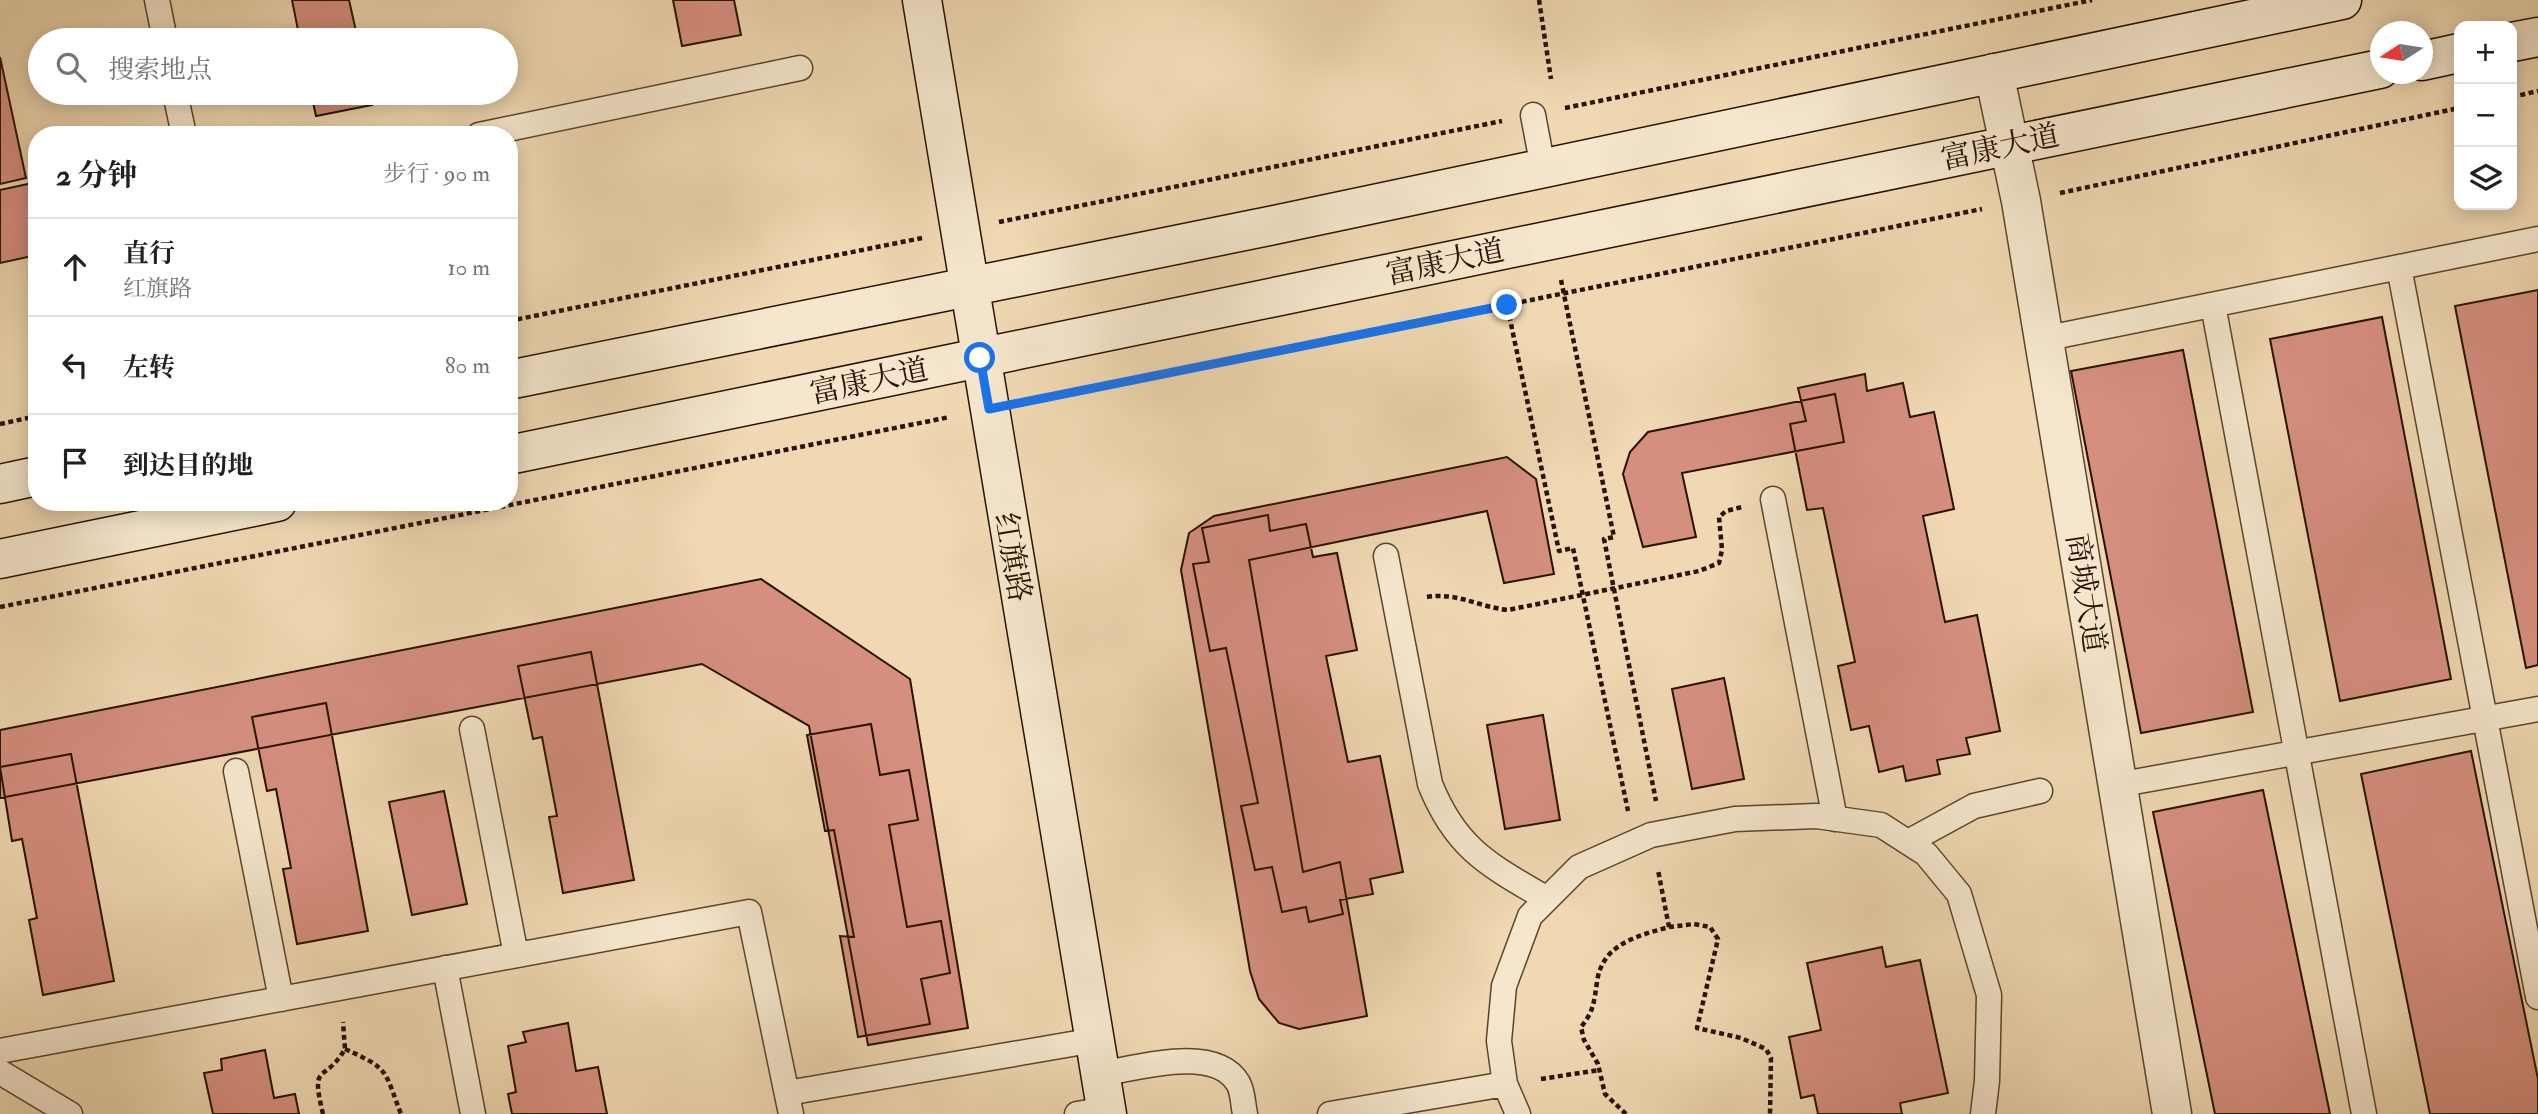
<!DOCTYPE html>
<html lang="zh">
<meta charset="utf-8">
<style>
body{margin:0;font-family:"IM FELL Double Pica","Noto Serif SC",serif;background:#f2f2f2;color:#202124}
.controls{position:absolute;right:21px;top:21px;display:grid;overflow:hidden;border-radius:14px;box-shadow:0 4px 18px #0003}
.controls button{width:63px;height:63px;display:grid;place-items:center;padding:0;border:0;border-bottom:2px solid #e0e0e0;background:#fff;color:#202124;font:35px sans-serif}
.compass{position:absolute;left:2370px;top:21px;width:63px;height:63px;border-radius:50%;background:#fff;box-shadow:0 4px 18px #0003;rotate:258deg}
.stop{position:absolute;width:21px;height:21px;margin:-16px;border:5px solid #1a73e8;border-radius:50%;background:#fff}
.stop.end{background:#1a73e8;border-color:#fff;box-shadow:0 2px 7px #0008}
.list{margin:0;padding:0;list-style:none}
h2{display:flex;justify-content:space-between;align-items:center;height:91px;margin:0;padding:0 28px;font-size:30px}
h2 small{font-size:23px;font-weight:400;color:#757577}
.list li{display:grid;grid-template-columns:46px 1fr auto;gap:21px;align-items:center;box-sizing:border-box;height:98px;padding:0 28px;border-top:2px solid #e0e0e0}
.list b{display:block;font-size:26px;white-space:nowrap}
.list p{margin:0;font-size:23px;white-space:nowrap;color:#757577}
.list em{font-size:23px;font-style:normal;color:#757577}
.icon{flex:none;width:38px;height:38px;fill:none;stroke:currentColor;stroke-width:2;stroke-linecap:round;stroke-linejoin:round}
.map{position:relative;flex:none;width:2538px;height:1114px;overflow:hidden}
.search{position:absolute;background:#fff;box-shadow:0 4px 18px #0003;left:28px;top:28px;width:490px;height:77px;display:flex;align-items:center;gap:18px;box-sizing:border-box;padding:0 24px;border-radius:38px;color:#757577;font-size:26px}
.panel{position:absolute;background:#fff;box-shadow:0 4px 18px #0003;left:28px;top:126px;width:490px;height:385px;border-radius:28px}
.map>svg:first-child{display:block}
.building{fill:#d68f7f;stroke:#281201;stroke-width:2}
.lines{fill:none;stroke-linecap:round;stroke-linejoin:round}
.lane-casing{stroke:#5a442d;stroke-width:27}
.street-casing{stroke:#5a442d;stroke-width:41}
.secondary-casing{stroke:#281201;stroke-width:41}
.path{stroke:#281201;stroke-width:4.5;stroke-dasharray:5 3.5;stroke-linecap:butt}
.lane{stroke:#f5e6cd;stroke-width:24}
.street{stroke:#f5e6cd;stroke-width:38}
.secondary{stroke:#f5e6cd;stroke-width:38}
.route{stroke:#1a73e8;stroke-width:9}
.labels{text-anchor:middle;stroke-width:6;stroke-linejoin:round;paint-order:stroke}
.street-label{font-size:30px;fill:#281201;stroke:#f5e6cd}
</style>
<div class="map">
<svg width="2538" height="1114" viewBox="0 0 2538 1114">
<rect width="100%" height="100%" fill="#efd8b2"/>
<filter id="stains"><feTurbulence type="fractalNoise" baseFrequency=".00286" numOctaves="4"/><feColorMatrix values="0 0 0 0 .2 0 0 0 0 .09 0 0 0 0 .02 0 0 0 .5 -.17"/></filter>
<radialGradient id="worn" r=".72"><stop offset=".6" stop-color="#630" stop-opacity="0"/><stop offset="1" stop-color="#630" stop-opacity=".3"/></radialGradient>
<path class="building" d="M 292,0 L 349,0 L 358,40 L 300,40 Z
M 673,0 L 734,0 L 741,35 L 682,46 Z
M 0,57 L 26,178 L 0,184 Z
M 311,93 L 369,93 L 372,105 L 316,116 Z
M 37,182 L 37,255 L 0,263 L 0,190 Z
M 2538,290 L 2538,665 L 2526,668 L 2455,306 Z
M 2382,317 L 2451,679 L 2340,701 L 2270,339 Z
M 2183,350 L 2253,712 L 2141,733 L 2071,371 Z
M 1865,374 L 1867,391 L 1903,383 L 1910,417 L 1934,412 L 1954,509 L 1923,516 L 1945,622 L 1977,615 L 2000,731 L 1966,738 L 1970,754 L 1937,760 L 1940,774 L 1906,781 L 1903,766 L 1879,772 L 1869,726 L 1851,730 L 1838,666 L 1855,662 L 1823,508 L 1807,510 L 1790,424 L 1806,421 L 1798,388 Z
M 1835,394 L 1844,442 L 1682,473 L 1696,537 L 1643,547 L 1623,474 L 1630,452 L 1648,432 Z
M 1507,457 L 1536,479 L 1554,574 L 1504,583 L 1487,511 L 1249,560 L 1303,872 L 1340,862 L 1367,1016 L 1299,1029 L 1279,1023 L 1259,999 L 1250,971 L 1181,570 L 1189,533 L 1214,516 Z
M 1268,515 L 1270,531 L 1306,524 L 1313,557 L 1337,553 L 1357,650 L 1326,656 L 1348,762 L 1380,756 L 1403,872 L 1370,879 L 1373,894 L 1340,900 L 1343,914 L 1309,922 L 1306,907 L 1282,912 L 1272,867 L 1255,870 L 1241,806 L 1258,803 L 1226,648 L 1210,651 L 1193,564 L 1209,562 L 1202,528 Z
M 761,579 L 910,679 L 968,1028 L 868,1045 L 809,726 L 702,664 L 0,798 L 0,730 Z
M 591,652 L 634,880 L 563,893 L 549,817 L 557,816 L 542,737 L 533,739 L 518,666 Z
M 1724,678 L 1744,779 L 1692,789 L 1672,689 Z
M 326,703 L 368,931 L 297,944 L 283,869 L 291,868 L 276,789 L 267,791 L 252,717 Z
M 1543,715 L 1560,820 L 1505,829 L 1487,725 Z
M 871,724 L 880,775 L 909,770 L 918,820 L 889,825 L 907,927 L 941,921 L 950,973 L 921,979 L 930,1024 L 858,1037 L 840,936 L 854,937 L 834,830 L 825,831 L 807,735 Z
M 2471,751 L 2538,1079 L 2538,1114 L 2430,1114 L 2361,774 Z
M 71,754 L 114,981 L 43,995 L 29,920 L 37,918 L 22,839 L 12,841 L 0,767 Z
M 2263,790 L 2330,1114 L 2215,1114 L 2153,812 Z
M 444,791 L 467,904 L 412,915 L 389,802 Z
M 1882,947 L 1886,967 L 1920,960 L 1948,1093 L 1900,1103 L 1902,1114 L 1818,1114 L 1814,1095 L 1801,1098 L 1789,1037 L 1821,1030 L 1807,963 Z
M 568,1023 L 576,1071 L 598,1067 L 607,1114 L 512,1114 L 508,1094 L 516,1092 L 508,1046 L 526,1042 L 523,1032 Z
M 265,1050 L 274,1098 L 295,1094 L 299,1114 L 213,1114 L 204,1073 L 222,1070 L 221,1059 Z"/>
<g class="lines">
<g class="lane-casing">
<path id="lane" d="M 157,0 L 165,40
M 175,93 L 184,135
M 1533,115 L 1543,168
M 479,135 L 800,68
M 2399,267 L 2538,997
M 2213,305 L 2364,1114
M 2043,339 L 2538,239
M 1773,499 L 1835,819
M 1386,556 L 1430,784 C 1456,849 1489,865 1547,899
M 472,729 L 516,955
M 236,771 L 281,999
M 2117,785 L 2538,709
M 1908,842 L 1974,806 L 2040,791
M 445,968 L 473,1114
M 0,1051 L 749,912 L 791,1114
M 0,1072 L 70,1114
M 1100,1074 C 1137,1068 1215,1044 1238,1083 C 1243,1091 1243,1105 1245,1114
M 787,1093 L 1095,1040
M 1077,1114 L 1106,1109
M 1330,1114 L 1505,1084
M 1518,1114 L 1505,1084 L 1499,1041 L 1504,986 L 1530,916 L 1579,867 L 1651,835 L 1735,819 L 1816,816 L 1881,825 L 1926,854 L 1959,894 L 1989,995 L 1987,1081 L 1983,1114"/>
</g>
<g class="street-casing">
<path id="street" d="M 1994,73 L 2021,201 L 2172,1114"/>
</g>
<g class="secondary-casing">
<path id="secondary" d="M 922,0 L 1107,1114
M 2512,42 L 2538,37
M 2422,61 L 2459,53
M 509,380 L 1274,225 L 2342,0
M 509,455 L 2380,69
M 0,484 L 37,476
M 0,559 L 277,502"/>
</g>
<path class="path" d="M 1539,0 L 1551,79
M 2512,97 L 2538,91
M 1565,108 L 2092,0
M 2060,193 L 2459,108
M 999,222 L 1502,121
M 1561,280 L 1614,537 L 1604,539 L 1656,801
M 1504,291 L 1559,551 L 1573,548 L 1628,811
M 509,321 L 922,238
M 1030,401 L 1982,209
M 0,424 L 37,416
M 1427,597 C 1457,592 1479,607 1508,610 L 1699,571 L 1719,563 L 1722,550 L 1719,517 L 1726,511 L 1742,507
M 0,607 L 950,417
M 1669,927 L 1694,924 L 1710,927 L 1718,939 L 1697,1028 L 1741,1038 L 1766,1049 L 1771,1058 L 1770,1114
M 345,1049 C 390,1069 384,1070 401,1114
M 1541,1079 L 1599,1070
M 323,1114 C 310,1060 324,1085 345,1049 L 343,1022
M 1626,1114 L 1605,1094 L 1598,1064 L 1584,1040 L 1581,1027 C 1594,1011 1594,1002 1597,982 C 1602,944 1637,936 1669,927 L 1658,870"/>
<use href="#lane" class="lane"/>
<use href="#street" class="street"/>
<use href="#secondary" class="secondary"/>
</g>
<g class="lines">
<path class="route" d="M 980,358 L 989,409 L 1507,305"/>
</g>
<g class="labels">
<g class="street-label">
<text transform="translate(2000 147) rotate(-12)" y="10">富康大道</text>
<text transform="translate(1445 262) rotate(-12)" y="10">富康大道</text>
<text transform="translate(869 381) rotate(-12)" y="10">富康大道</text>
<text transform="translate(1013 557) rotate(80)" y="10">红旗路</text>
<text transform="translate(2086 593) rotate(81)" y="10">商城大道</text>
</g>
</g>
<rect width="100%" height="100%" filter="url(#stains)"/>
<rect width="100%" height="100%" fill="url(#worn)"/>
</svg>
<div class="controls">
<button>+</button>
<button>−</button>
<button><svg class="icon" aria-label="layers" viewBox="0 0 24 24"><path d="M12 4l9 5-9 5-9-5zM3 14l9 5 9-5"/></svg></button>
</div>
<svg class="compass" viewBox="-18 -18 36 36"><path d="M0-13l5 13h-10z" fill="#e53935"/><path d="M0 13l5-13h-10z" fill="#757577"/></svg>
<div class="stop" style="left:980px;top:358px"></div>
<div class="stop end" style="left:1507px;top:305px"></div>
<div class="search"><svg class="icon" aria-label="search" viewBox="0 0 24 24"><circle cx="10" cy="10" r="6"/><path d="M15 15l6 6"/></svg>搜索地点</div>
<section class="panel">
<h2>2 分钟<small>步行 · 90 m</small></h2>
<ul class="list">
<li><svg class="icon" aria-label="ahead" viewBox="0 0 24 24"><path d="M12 20V5M6 11l6-6 6 6"/></svg><div><b>直行</b><p>红旗路</p></div><em>10 m</em></li>
<li><svg class="icon" aria-label="left" viewBox="0 0 24 24"><path d="M17 20v-9H6M10 6l-5 5 5 5"/></svg><div><b>左转</b></div><em>80 m</em></li>
<li><svg class="icon" aria-label="arrive" viewBox="0 0 24 24"><path d="M6 21V4h12l-3 4 3 4H6"/></svg><div><b>到达目的地</b></div></li>
</ul>
</section>
</div>
